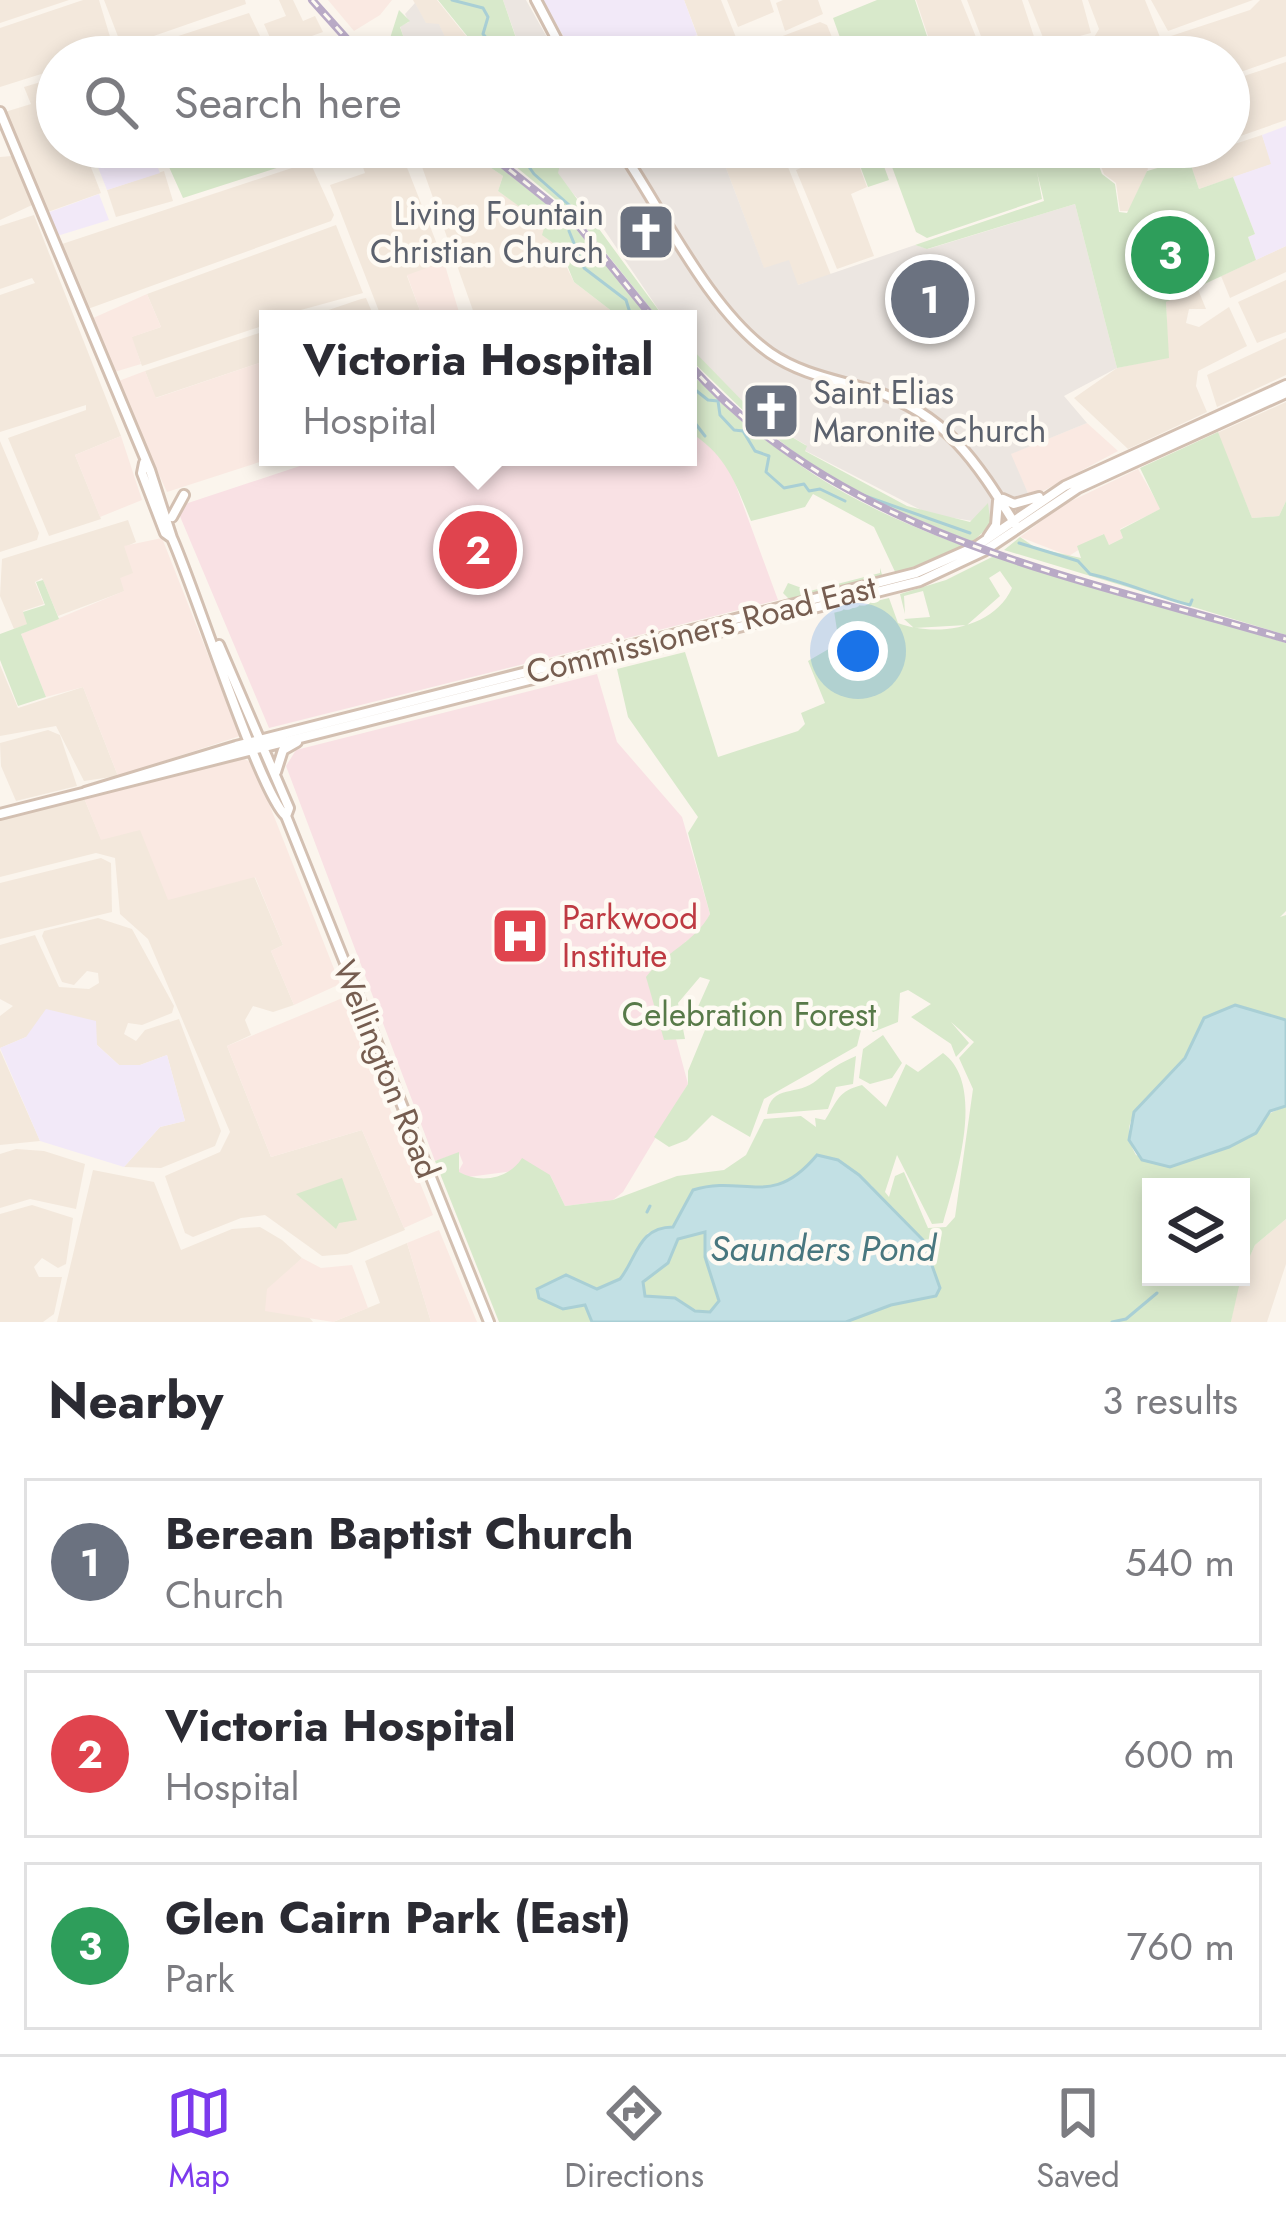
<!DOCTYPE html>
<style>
body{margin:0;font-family:Jost,sans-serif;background:#f2f2f3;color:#2b2b33}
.controls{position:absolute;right:36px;bottom:36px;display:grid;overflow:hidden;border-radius:0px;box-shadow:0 6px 18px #0003}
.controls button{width:108px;height:108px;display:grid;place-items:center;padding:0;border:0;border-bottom:3px solid #e1e1e2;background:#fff;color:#2b2b33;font:60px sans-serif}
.you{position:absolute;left:858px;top:651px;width:42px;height:42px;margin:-30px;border:9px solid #fff;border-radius:50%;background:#1a73e8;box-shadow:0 0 0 18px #1a73e833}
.badge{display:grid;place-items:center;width:78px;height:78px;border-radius:50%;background:#7c3aed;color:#fff;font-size:39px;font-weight:700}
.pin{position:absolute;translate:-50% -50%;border:6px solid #fff;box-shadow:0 3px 12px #0006}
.popup{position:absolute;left:259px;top:310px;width:438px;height:156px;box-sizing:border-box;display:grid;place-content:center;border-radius:0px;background:#fff;filter:drop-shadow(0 3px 9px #0005);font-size:39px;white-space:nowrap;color:#7c7c81}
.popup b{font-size:45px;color:#2b2b33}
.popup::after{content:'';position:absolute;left:50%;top:100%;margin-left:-24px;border:24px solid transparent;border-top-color:#fff}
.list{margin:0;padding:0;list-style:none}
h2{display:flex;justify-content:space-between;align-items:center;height:156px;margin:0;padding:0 48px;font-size:51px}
h2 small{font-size:39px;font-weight:400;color:#7c7c81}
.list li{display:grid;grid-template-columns:78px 1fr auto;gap:36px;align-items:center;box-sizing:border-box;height:168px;margin:0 24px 24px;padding:0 24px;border:3px solid #e1e1e2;border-radius:0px}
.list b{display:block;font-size:45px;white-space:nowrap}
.list p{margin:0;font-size:39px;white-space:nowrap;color:#7c7c81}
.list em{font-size:39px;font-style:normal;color:#7c7c81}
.icon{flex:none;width:66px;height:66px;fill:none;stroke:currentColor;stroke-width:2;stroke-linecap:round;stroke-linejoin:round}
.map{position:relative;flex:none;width:1286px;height:1322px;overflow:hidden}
.search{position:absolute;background:#fff;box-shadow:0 6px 18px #0003;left:36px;right:36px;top:36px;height:132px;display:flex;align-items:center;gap:30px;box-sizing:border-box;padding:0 42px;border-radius:66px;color:#7c7c81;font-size:45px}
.sheet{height:732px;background:#fff}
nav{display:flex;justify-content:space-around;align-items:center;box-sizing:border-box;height:168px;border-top:3px solid #e1e1e2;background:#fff;font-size:33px;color:#7c7c81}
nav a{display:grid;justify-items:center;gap:6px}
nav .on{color:#7c3aed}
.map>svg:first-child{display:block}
.residential{fill:#f3e8dc}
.commercial{fill:#fae9e2}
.industrial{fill:#ece6e1}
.education{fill:#f2e9f8}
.medical{fill:#f9e1e4}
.green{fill:#d8e9cb}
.water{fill:#c2e0e4;stroke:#a9cfd5;stroke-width:3;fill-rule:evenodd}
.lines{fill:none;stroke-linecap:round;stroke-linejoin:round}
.stream{stroke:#a9cfd5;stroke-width:3}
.secondary-casing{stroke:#d3c0b2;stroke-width:14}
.secondary{stroke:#fff;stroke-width:8}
.rail-casing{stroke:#b9aac6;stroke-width:8}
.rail{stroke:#fefaf3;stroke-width:3;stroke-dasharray:9;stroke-linecap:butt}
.labels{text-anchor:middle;stroke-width:9;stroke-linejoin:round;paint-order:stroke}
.worship-label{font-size:33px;fill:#5b616d;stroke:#fefaf3;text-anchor:end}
.street-label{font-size:33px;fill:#765d50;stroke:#fefaf3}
.health-label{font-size:33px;fill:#be3a42;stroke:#fefaf3;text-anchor:start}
.park-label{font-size:33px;fill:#587a49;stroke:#fefaf3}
.water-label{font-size:36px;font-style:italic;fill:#48777f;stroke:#fefaf3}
</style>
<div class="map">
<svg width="1286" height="1322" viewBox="0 0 1286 1322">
<rect width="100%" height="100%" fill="#fbf5ed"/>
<path class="residential" d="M 0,0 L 69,0 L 0,23 Z
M 83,0 L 99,0 L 114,50 L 94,57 L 57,57 L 57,69 L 0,87 L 0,28 Z
M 104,0 L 245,0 L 246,4 L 122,47 Z
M 279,0 L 293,0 L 303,21 L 315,16 L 323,32 L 275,49 L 264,24 L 286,16 Z
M 413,0 L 437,0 L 475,47 L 454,57 L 439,25 L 426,24 Z
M 684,0 L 721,0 L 739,45 L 705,55 Z
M 727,0 L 770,0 L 774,12 L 738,27 Z
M 783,0 L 818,0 L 823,14 L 785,31 L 776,3 Z
M 916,0 L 961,0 L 984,57 L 935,57 Z
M 967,0 L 1022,0 L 1038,49 L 1021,57 L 989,57 Z
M 1028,0 L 1082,0 L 1091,33 L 1046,45 Z
M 1088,0 L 1145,0 L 1168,57 L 1098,57 L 1093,39 L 1099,29 Z
M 1151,0 L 1253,0 L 1168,31 Z
M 1260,0 L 1286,0 L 1286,56 L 1229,76 L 1229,57 L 1174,57 L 1171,36 L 1250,10 Z
M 249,13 L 270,57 L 124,57 L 126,53 Z
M 820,22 L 827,25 L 840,57 L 750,57 L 751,48 Z
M 334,38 L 352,57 L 283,57 L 321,46 Z
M 1286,62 L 1286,120 L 1229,140 L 1229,81 Z
M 54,78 L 57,147 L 83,147 L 101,193 L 45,213 L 5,112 L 31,104 L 24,87 Z
M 1262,135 L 1272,164 L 1199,189 L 1189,159 Z
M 366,147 L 399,147 L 444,262 L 407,276 L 423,319 L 382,319 L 330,185 L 365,173 L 357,150 Z
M 415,147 L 460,147 L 503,176 L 498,191 L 546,225 L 574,282 L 622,319 L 476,319 Z
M 718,147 L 780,147 L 831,275 L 798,285 L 764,269 Z
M 852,147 L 867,187 L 851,194 L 874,256 L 837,269 L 796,170 Z
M 1093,147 L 1137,147 L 1148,169 L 1129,211 L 1120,211 L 1116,183 L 1104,174 Z
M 1143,147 L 1208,147 L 1152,165 Z
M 12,156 L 32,205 L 0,220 L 0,157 Z
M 310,162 L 334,215 L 331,221 L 85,310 L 62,244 Z
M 164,171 L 173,201 L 116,217 L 107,190 Z
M 34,215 L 121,436 L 75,455 L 101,519 L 49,536 L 8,438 L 86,410 L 86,405 L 0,432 L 0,295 L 35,283 L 32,278 L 0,289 L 0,226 Z
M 336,225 L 363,293 L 268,319 L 268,324 L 142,366 L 131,337 L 161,327 L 147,294 Z
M 1286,246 L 1286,272 L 1230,298 L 1221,276 Z
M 1286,280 L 1286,332 L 1257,343 L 1238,302 Z
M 1197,287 L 1206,309 L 1189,309 L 1186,323 L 1199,327 L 1229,307 L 1247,346 L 1198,371 L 1196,386 L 1207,412 L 1128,449 L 1074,398 L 1117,368 L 1168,357 L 1166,302 Z
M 366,298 L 375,319 L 302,319 L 361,299 Z
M 268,330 L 268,360 L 155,398 L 145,371 Z
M 1286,338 L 1286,375 L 1217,407 L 1207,375 Z
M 1286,402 L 1286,501 L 1279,516 L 1252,518 L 1217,433 Z
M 0,441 L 39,533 L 37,540 L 0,552 Z
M 128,520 L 136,542 L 125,547 L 134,573 L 125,591 L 58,616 L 42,578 L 35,582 L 44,604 L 23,611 L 28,624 L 14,629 L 0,596 L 2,559 Z
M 0,665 L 18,708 L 83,687 L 118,776 L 84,781 L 56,726 L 0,736 Z
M 48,730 L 60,735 L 77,786 L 16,801 L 1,766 L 0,743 Z
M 84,798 L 101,839 L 139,829 L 254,876 L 283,945 L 271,951 L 294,1005 L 273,1012 L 253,1006 L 245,1020 L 251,1035 L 227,1046 L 271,1157 L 362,1130 L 405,1230 L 347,1254 L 322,1256 L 265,1215 L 241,1218 L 193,1237 L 185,1233 L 165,1176 L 220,1152 L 230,1132 L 148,939 L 120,914 L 115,858 L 96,853 L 0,877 L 0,820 Z
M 101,858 L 111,863 L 112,912 L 0,939 L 0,883 Z
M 98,918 L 132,929 L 174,1006 L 172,1013 L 142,1025 L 128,1023 L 124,1034 L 136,1041 L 145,1030 L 179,1019 L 221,1131 L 215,1146 L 161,1168 L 124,1167 L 160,1127 L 185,1121 L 167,1055 L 140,1065 L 119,1065 L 97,1045 L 26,1037 L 0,1048 L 0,1016 L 13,1006 L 0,999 L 0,945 L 35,935 L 59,987 L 89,989 L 99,983 L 98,973 L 87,971 L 74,985 L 62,982 L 42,936 L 44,931 Z
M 0,1050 L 40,1141 L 0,1145 Z
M 16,1149 L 44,1151 L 85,1164 L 76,1209 L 30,1199 L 0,1208 L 0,1154 Z
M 93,1170 L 154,1182 L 181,1250 L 232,1229 L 260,1227 L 282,1240 L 302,1258 L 280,1282 L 313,1322 L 57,1322 Z
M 32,1205 L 73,1218 L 66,1264 L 58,1268 L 42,1258 L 34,1267 L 39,1277 L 62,1277 L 54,1314 L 43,1322 L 0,1322 L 0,1214 Z
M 1286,1219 L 1286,1264 L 1267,1322 L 1231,1322 L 1238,1282 L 1255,1245 Z
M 407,1243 L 431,1322 L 333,1322 L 380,1303 L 365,1261 Z"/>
<path class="commercial" d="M 328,0 L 392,0 L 380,15 L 354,31 Z
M 444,262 L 461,319 L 423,319 L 407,275 Z
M 147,294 L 161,327 L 132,337 L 141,364 L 111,373 L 91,319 Z
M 268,360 L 268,457 L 275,457 L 167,492 L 116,382 L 145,371 L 156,398 Z
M 1087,423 L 1118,451 L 1030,498 L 1010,454 Z
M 121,436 L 142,500 L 100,517 L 75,455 Z
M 1138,469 L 1161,509 L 1120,529 L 1123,538 L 1109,545 L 1103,534 L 1069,556 L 1020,537 L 1063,505 Z
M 162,538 L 240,736 L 118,776 L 83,687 L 46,697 L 21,634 L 124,591 L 120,578 L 133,573 L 124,546 Z
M 244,759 L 253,763 L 340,984 L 294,1005 L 271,951 L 283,945 L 255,877 L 168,900 L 140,830 L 101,840 L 84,798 Z
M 345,997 L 433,1215 L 404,1228 L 362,1130 L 271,1157 L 227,1046 Z
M 439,1230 L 477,1322 L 431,1322 L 407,1243 Z
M 302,1258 L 321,1268 L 352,1265 L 368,1308 L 333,1322 L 265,1311 L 267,1289 Z"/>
<path class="industrial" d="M 503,0 L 526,0 L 558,57 L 513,57 L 509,43 L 517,40 Z
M 415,3 L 426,23 L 439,24 L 454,57 L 425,57 L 421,47 L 408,51 L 400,26 L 409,22 L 405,14 Z
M 532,147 L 718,147 L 764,268 L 789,260 L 798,285 L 915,245 L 928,249 L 1075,204 L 1117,368 L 1064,396 L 1087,423 L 1011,454 L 1030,498 L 985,523 L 929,514 L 804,450 L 806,445 L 752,414 L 688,345 L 688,319 L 665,319 L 601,225 Z"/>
<path class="education" d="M 543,0 L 684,0 L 697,35 L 637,57 L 575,57 Z
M 1286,126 L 1286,246 L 1256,260 L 1248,237 L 1255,234 L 1233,177 L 1271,164 L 1262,135 Z
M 90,147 L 150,147 L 160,173 L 107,190 Z
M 99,194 L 109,220 L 57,236 L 47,213 Z
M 46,1009 L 96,1021 L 97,1045 L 119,1065 L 140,1065 L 167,1055 L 185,1121 L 160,1127 L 124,1167 L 40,1141 L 0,1048 L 26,1037 Z"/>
<path class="medical" d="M 688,431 L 712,445 L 728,464 L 778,600 L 269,728 L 179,514 L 185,504 L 327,457 L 688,457 Z
M 597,674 L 617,742 L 682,817 L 710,914 L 701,931 L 685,942 L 664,1040 L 676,1039 L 688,1084 L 623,1192 L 613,1200 L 565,1206 L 550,1175 L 514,1171 L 468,1177 L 458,1172 L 463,1163 L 459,1153 L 435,1161 L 286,766 L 296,750 Z"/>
<path class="green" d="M 438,0 L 503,0 L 517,41 L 509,44 L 513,57 L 462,57 L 476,47 Z
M 877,0 L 915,0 L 934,57 L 847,57 L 833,18 Z
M 399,10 L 410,21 L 400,27 L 408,50 L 421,47 L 425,57 L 384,57 Z
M 160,147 L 278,147 L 286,165 L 183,198 Z
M 460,147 L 475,147 L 579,230 L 651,319 L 622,319 L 574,282 L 560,248 L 542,235 L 545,225 L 498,191 L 503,176 Z
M 492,147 L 532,147 L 535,154 L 561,160 L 558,173 L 665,319 L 659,319 L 578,218 Z
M 853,147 L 877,147 L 889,180 L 868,187 Z
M 919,147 L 1092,147 L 1102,174 L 1115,184 L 1119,212 L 1127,213 L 1147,171 L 1189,159 L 1199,189 L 1233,177 L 1255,234 L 1248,237 L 1256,260 L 1166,302 L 1169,358 L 1117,368 L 1075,204 L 927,249 L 915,245 L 1044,201 L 1037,172 L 1042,199 L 927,238 L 916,232 L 888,156 L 911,154 Z
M 688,345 L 759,418 L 755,422 L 688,357 Z
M 688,371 C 781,460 843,502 964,546 L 897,576 L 874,527 L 813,494 L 805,507 L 751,521 C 735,482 726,454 688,431 Z
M 775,427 L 807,446 L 805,451 L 907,506 L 970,522 L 988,503 L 987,496 L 991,525 L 972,542 L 868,499 L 819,471 L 767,431 Z
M 1218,432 L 1252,518 L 1279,516 L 1286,501 L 1286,635 L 1004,550 L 1020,537 L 1036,548 L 1081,558 L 1077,546 L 1104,534 L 1109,545 L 1123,538 L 1120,530 L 1160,509 L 1140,468 Z
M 998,554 L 1286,643 L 1286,911 L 1280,917 L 1286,915 L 1286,1020 L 1235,1005 L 1204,1018 C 1195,1032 1191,1048 1182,1061 C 1163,1092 1110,1111 1136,1155 L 1170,1167 L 1249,1138 L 1262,1117 L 1286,1106 L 1286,1219 L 1255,1245 L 1241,1276 L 1241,1187 L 1151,1187 L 1151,1277 L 1241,1277 L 1231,1322 L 846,1322 L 891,1305 L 936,1296 L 923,1240 L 878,1200 L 872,1186 L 838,1160 L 818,1155 C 785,1192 748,1198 700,1187 L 672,1227 L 648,1233 L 620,1279 L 597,1289 L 576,1283 L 539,1298 L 563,1309 L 585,1304 L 592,1322 L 499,1322 L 435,1161 L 459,1152 L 459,1172 C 480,1184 509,1179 522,1158 L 550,1175 L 565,1206 L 613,1200 L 677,1176 L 724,1170 L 746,1155 L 764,1119 L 801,1116 L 816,1127 L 815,1118 L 825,1120 C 838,1100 838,1091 862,1085 L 886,1107 L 906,1064 L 918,1072 L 943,1053 C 987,1085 955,1180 943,1223 L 932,1224 L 897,1155 L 885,1192 L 889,1197 L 895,1176 L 904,1172 L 928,1228 L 946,1227 L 955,1217 L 973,1089 L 959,1058 L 974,1042 L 951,1022 L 969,1043 L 956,1057 L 951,1044 L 911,1017 L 931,1004 L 908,990 L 900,993 L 898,1022 L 873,1032 L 856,1012 L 861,1030 L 857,1046 L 764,1099 L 750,1137 L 712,1115 L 687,1140 L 669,1147 L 654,1137 L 688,1084 L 688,1071 L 705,1030 L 697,1009 L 710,980 L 700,977 L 678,1003 L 685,1039 L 664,1040 L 646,977 C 665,952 695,942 710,914 L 688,833 L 698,817 L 628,717 L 617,669 L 685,652 L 718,757 L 798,731 L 805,724 L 801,713 L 825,703 L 808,661 L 839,643 L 834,611 L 889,598 L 898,623 C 934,637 993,630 1012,588 L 1000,571 L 989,578 L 1000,596 L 967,625 L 914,628 L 904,619 L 930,617 L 923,591 L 904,596 L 905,614 L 900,594 L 946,580 Z
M 880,568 L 883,578 L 793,603 L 783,593 L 788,583 L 810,591 L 880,573 Z
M 43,580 L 59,619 L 21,634 L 46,697 L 18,706 L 0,660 L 0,634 L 27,624 L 23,612 L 45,605 L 36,582 Z
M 883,1035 L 902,1063 L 892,1078 L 870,1084 L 859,1078 L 863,1049 Z
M 856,1056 L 853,1084 L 836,1087 L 828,1109 L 767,1114 C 771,1083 798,1097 817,1080 C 826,1072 841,1062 856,1056 Z
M 342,1178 L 357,1220 L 339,1223 L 336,1229 L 296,1194 Z
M 705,1232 L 705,1257 L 719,1301 L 709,1312 C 687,1311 672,1298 645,1296 L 642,1283 L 668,1263 L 678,1239 Z"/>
<path class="water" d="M 1235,1005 L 1286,1020 L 1286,1106 L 1270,1111 L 1256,1133 L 1229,1147 L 1170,1167 L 1142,1160 L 1129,1140 L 1134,1112 L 1185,1058 L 1204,1018 Z
M 817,1155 L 838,1160 L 859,1175 L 923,1240 L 940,1288 L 936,1296 L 891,1305 L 846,1322 L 592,1322 L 585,1305 L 563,1309 L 539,1298 L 537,1289 L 566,1275 L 597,1289 L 620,1279 C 637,1258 638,1227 673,1227 L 693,1190 C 745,1174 771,1210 817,1155 ZM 705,1232 L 705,1257 L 719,1301 L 710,1312 L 695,1311 L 675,1298 L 645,1296 L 643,1282 L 668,1263 L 678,1239 Z"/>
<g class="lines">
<path class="stream" d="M 452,0 L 483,8 L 488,17 L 483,34 L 489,41 L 485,57
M 515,147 L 534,174 L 585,219
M 569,231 L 584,268 L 626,300 L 632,319
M 688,384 L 708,400 L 718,401 L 720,415 L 734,430 L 743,431 L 755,451 L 769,456 L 766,472 L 784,488 L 804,484 L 809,491 L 820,489 L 845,501
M 688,414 L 705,436
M 851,491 L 970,533
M 1019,543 L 1078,561 L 1090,574 C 1119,580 1156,596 1190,605 L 1192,600
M 647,1212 L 650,1206
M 1112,1322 L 1126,1319 L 1157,1293"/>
<g class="secondary-casing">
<path id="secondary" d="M 536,0 L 566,57
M 0,112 L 150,470 L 172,538
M 619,147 C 662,210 708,309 770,353 C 802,375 838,380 873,391 C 946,413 977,463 1015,524
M 144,463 L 142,473 L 165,533 L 172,538 C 194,586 260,794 286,816 L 489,1322
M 1003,499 L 1014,504 L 1039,497
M 172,517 L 184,495
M 988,537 L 996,525 L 998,501
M 219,645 L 289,808 L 286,816
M 276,772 L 283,750 L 297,742
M 85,792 L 236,746 L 916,573 L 977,546 L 1065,486 L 1286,385
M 0,814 L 920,581 L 984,551 L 1078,488 L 1286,393"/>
</g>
<use href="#secondary" class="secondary"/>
<g class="rail-casing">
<path id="rail" d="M 312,0 L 363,57
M 481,147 L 577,224 L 654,319
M 688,363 C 840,537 1075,576 1286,639"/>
</g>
<use href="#rail" class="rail"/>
</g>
<defs>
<g id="church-square" transform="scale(3)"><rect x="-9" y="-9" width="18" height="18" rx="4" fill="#6b7280" stroke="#fefaf3"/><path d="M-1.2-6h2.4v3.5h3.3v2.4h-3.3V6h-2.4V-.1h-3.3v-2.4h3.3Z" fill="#fff"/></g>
<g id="hospital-square" transform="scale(3)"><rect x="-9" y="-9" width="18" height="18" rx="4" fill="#e0444e" stroke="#fefaf3"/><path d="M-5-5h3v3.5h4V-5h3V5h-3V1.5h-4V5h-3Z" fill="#fff"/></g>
</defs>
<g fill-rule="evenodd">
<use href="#church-square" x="646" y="232"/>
<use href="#church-square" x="771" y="411"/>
<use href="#hospital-square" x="520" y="936"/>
</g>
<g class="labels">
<g class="worship-label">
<text x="604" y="225">Living Fountain<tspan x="604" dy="38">Christian Church</tspan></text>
<text x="813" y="404" text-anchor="start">Saint Elias<tspan x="813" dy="38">Maronite Church</tspan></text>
</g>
<g class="street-label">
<text transform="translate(701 629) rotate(-14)" y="12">Commissioners Road East</text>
<text transform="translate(387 1069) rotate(68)" y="12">Wellington Road</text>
</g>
<g class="health-label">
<text x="562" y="929">Parkwood<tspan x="562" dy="38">Institute</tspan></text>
</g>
<g class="park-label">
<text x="749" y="1026">Celebration Forest</text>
</g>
<g class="water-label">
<text x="823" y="1261">Saunders Pond</text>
</g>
</g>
</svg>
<div class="controls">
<button><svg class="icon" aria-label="layers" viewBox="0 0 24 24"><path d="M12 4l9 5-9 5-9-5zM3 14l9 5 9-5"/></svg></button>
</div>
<div class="you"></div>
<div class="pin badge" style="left:930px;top:299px;background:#6b7280">1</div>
<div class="pin badge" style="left:478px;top:550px;background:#e0444e">2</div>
<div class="popup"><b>Victoria Hospital</b>Hospital</div>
<div class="pin badge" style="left:1170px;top:255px;background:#2e9e5b">3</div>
<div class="search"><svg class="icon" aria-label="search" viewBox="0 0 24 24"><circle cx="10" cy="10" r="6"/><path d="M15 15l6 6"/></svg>Search here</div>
</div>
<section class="sheet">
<h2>Nearby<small>3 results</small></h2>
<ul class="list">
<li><span class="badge" style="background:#6b7280">1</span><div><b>Berean Baptist Church</b><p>Church</p></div><em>540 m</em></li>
<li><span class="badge" style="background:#e0444e">2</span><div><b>Victoria Hospital</b><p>Hospital</p></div><em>600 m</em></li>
<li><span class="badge" style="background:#2e9e5b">3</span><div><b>Glen Cairn Park (East)</b><p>Park</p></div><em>760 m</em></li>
</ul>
</section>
<nav>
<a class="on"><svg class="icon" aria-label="map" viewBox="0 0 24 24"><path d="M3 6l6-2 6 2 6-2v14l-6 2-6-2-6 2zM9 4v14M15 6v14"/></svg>Map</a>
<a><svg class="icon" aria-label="directions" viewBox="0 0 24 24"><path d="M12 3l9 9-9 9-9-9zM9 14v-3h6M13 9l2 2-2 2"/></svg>Directions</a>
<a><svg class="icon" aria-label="saved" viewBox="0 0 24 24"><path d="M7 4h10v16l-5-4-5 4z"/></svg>Saved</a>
</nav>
